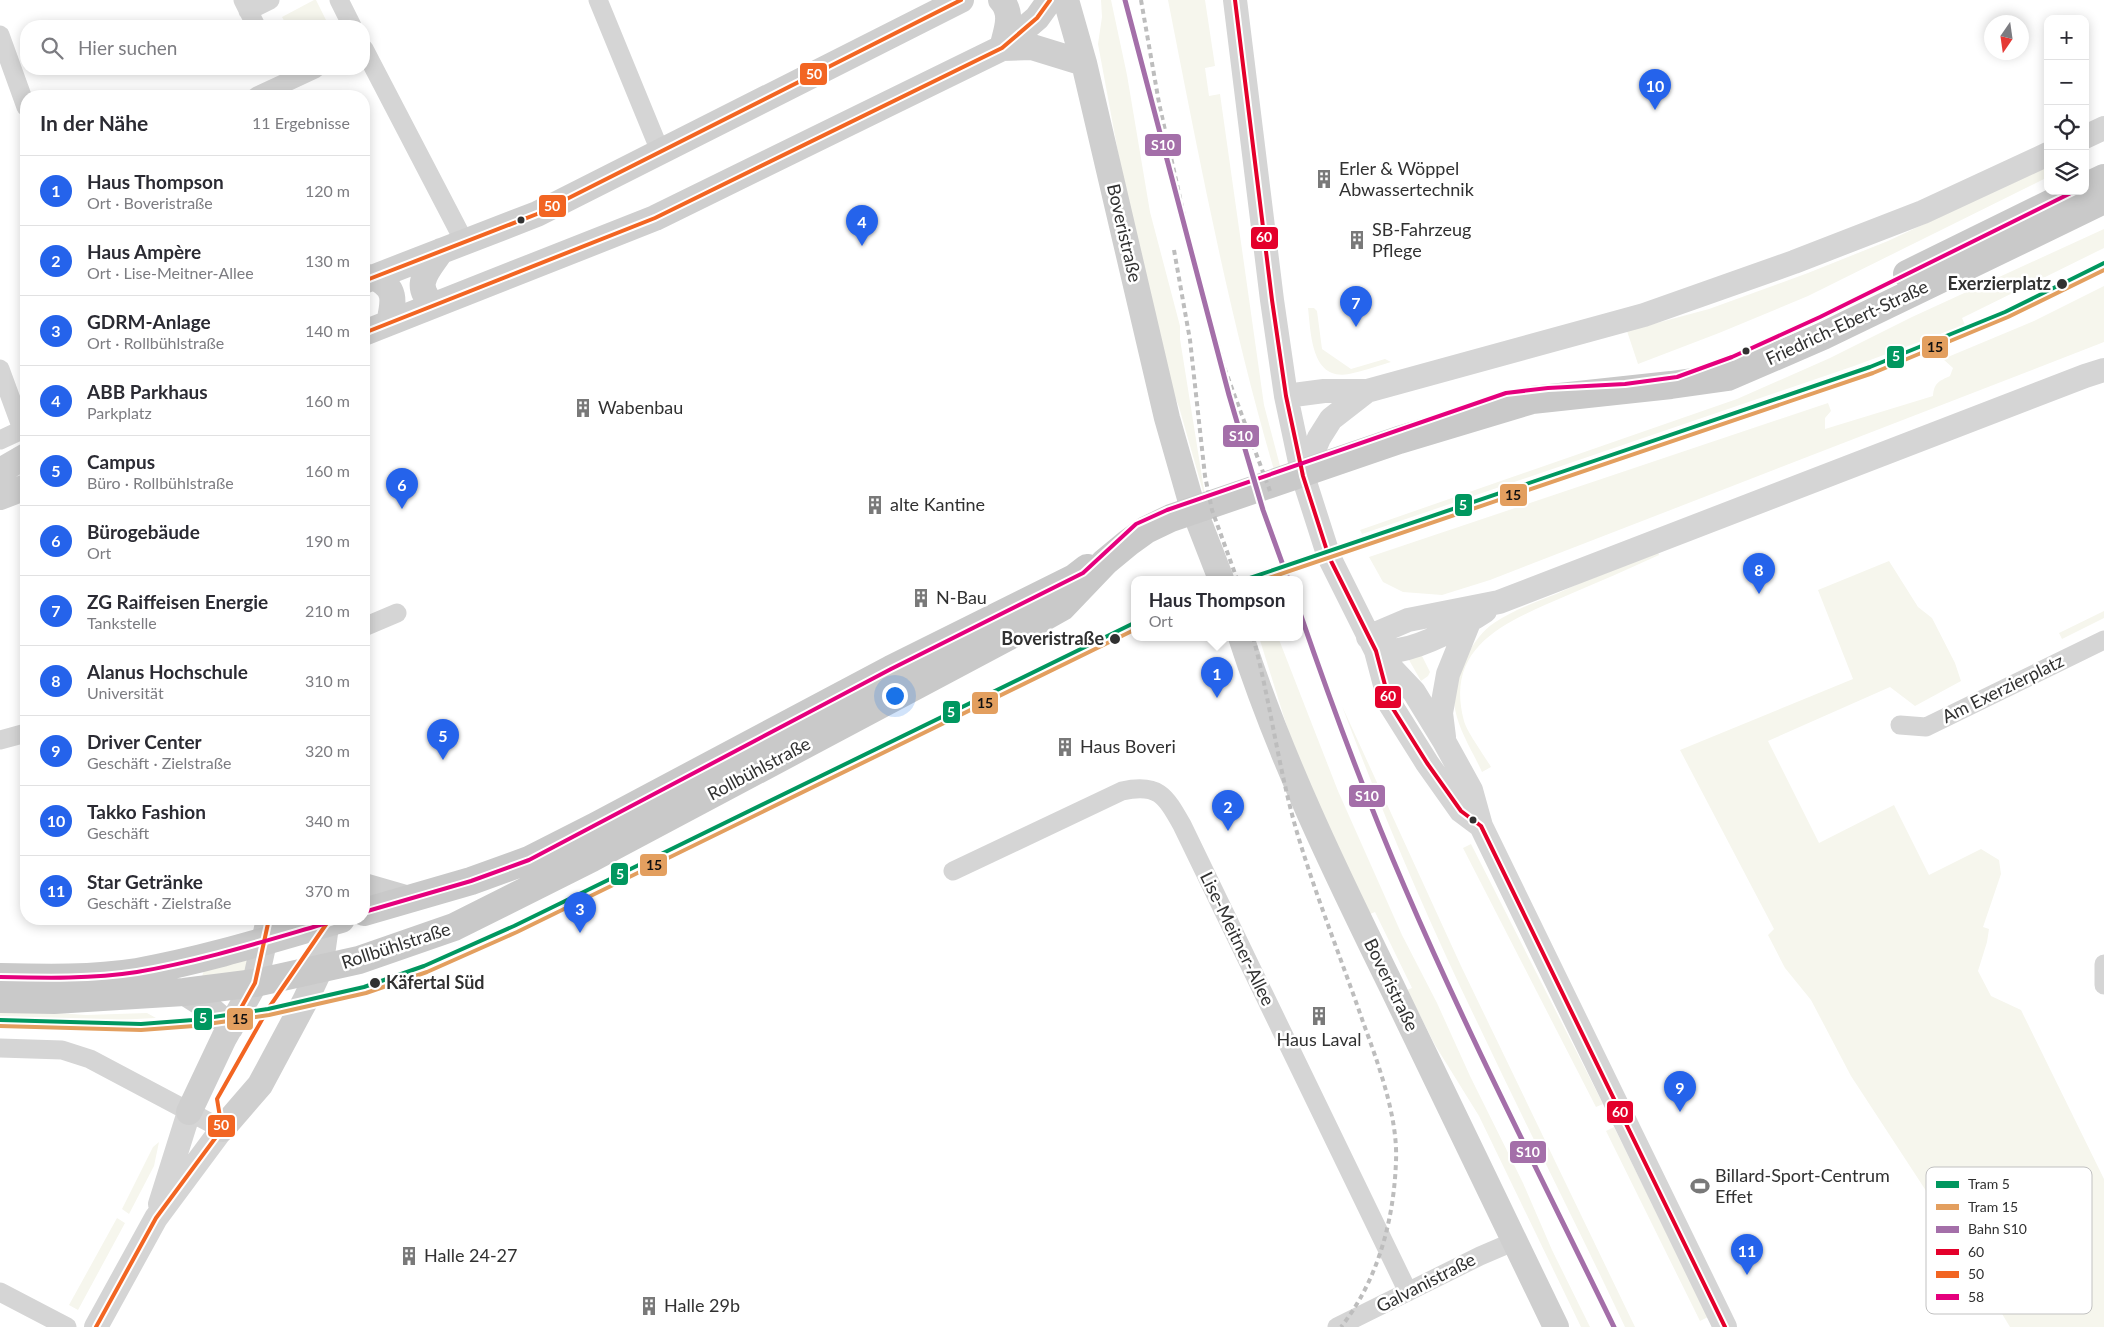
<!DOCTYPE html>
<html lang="de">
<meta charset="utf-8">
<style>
body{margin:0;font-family:Lato,sans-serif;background:#f2f2f3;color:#2b2b33}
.controls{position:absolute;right:15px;top:15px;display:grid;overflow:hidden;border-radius:10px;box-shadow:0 2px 12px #0003}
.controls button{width:45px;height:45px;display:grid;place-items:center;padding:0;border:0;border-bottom:1px solid #e1e1e2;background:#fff;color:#2b2b33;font:25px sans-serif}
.compass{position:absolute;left:1984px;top:15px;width:45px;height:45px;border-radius:50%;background:#fff;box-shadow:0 2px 12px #0003;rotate:193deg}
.you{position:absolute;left:894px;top:695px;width:18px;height:18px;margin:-12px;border:4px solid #fff;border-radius:50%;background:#1a73e8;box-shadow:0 0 0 8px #1a73e833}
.badge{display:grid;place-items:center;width:32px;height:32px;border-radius:50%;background:#2563eb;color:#fff;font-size:16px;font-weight:700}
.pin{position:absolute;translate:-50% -41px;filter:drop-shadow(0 1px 2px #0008)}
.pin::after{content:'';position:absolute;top:26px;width:18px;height:15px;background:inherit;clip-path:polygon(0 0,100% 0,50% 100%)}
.popup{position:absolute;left:1131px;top:576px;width:172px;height:65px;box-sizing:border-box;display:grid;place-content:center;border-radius:10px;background:#fff;filter:drop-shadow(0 1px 4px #0005);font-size:16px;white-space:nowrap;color:#7c7c81}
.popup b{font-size:19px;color:#2b2b33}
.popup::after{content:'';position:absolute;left:50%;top:100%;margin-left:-10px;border:10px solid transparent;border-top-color:#fff}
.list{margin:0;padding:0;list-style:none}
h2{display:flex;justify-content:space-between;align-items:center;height:65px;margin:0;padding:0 20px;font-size:21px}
h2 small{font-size:16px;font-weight:400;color:#7c7c81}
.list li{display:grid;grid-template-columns:32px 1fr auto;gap:15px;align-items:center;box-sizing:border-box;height:70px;padding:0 20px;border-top:1px solid #e1e1e2}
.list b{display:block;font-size:19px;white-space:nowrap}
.list p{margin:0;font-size:16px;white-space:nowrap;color:#7c7c81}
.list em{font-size:16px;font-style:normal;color:#7c7c81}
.icon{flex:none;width:28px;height:28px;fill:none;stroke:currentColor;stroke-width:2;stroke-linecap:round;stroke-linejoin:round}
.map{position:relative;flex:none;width:2104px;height:1327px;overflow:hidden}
.search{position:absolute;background:#fff;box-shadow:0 2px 12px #0003;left:20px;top:20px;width:350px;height:55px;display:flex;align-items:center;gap:12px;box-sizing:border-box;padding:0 18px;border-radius:20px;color:#7c7c81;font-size:19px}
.panel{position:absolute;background:#fff;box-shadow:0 2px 12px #0003;left:20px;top:90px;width:350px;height:835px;border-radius:20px}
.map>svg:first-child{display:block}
.green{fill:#f6f6ed}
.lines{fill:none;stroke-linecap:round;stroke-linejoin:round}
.minor{stroke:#d5d5d5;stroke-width:19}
.tertiary{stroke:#d5d5d5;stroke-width:24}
.secondary{stroke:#cfcfcf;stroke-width:26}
.primary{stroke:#c9c9c9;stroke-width:28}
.rail{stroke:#bdbdbd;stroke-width:4;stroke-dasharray:5 4;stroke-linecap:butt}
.bus-1-casing{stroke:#fff;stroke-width:8}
.bus-2-casing{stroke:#fff;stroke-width:8}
.bus-3-casing{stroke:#fff;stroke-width:8}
.bus-1{stroke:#e4002b;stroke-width:4}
.bus-2{stroke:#f26522;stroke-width:4}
.bus-3{stroke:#e5007d;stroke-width:4}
.rail-1-casing{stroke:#fff;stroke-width:9}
.rail-1{stroke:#a46fa9;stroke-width:5}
.tram-1-casing{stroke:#fff;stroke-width:8}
.tram-2-casing{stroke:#fff;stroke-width:8}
.tram-1{stroke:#00975f;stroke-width:4}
.tram-2{stroke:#e39f5f;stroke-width:4}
.bus-dot{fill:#313131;stroke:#fff;stroke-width:2}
.labels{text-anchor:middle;stroke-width:5;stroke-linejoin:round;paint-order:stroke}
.poi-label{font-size:18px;fill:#313131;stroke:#fff;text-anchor:start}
.street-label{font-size:18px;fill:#313131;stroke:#fff}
.stop-label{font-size:18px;font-weight:bold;fill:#313131;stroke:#fff;text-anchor:end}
.key{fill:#fff;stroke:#c1c1c1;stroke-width:1}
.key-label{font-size:14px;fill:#313131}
.line-badge{stroke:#fff;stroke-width:2}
.badge-label{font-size:14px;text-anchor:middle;font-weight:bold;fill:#fff}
.pale-badge-label{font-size:14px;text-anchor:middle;font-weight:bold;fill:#111}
</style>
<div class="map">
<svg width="2104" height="1327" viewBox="0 0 2104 1327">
<rect width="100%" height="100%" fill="#fff"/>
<path class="green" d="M 314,0 L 316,0 L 329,26 L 287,26 L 282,17 Z
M 1101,0 L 1111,0 L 1127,75 L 1150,212 L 1180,326 L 1180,339 L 1206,502 L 1179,407 L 1165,372 L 1130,217 L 1098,44 L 1102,17 Z
M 1168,0 L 1205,0 L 1215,66 L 1205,68 L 1209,96 L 1220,94 L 1264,405 L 1285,485 L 1279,487 C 1231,327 1200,163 1168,0 Z
M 2048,166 L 2048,177 L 1808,296 L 1719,333 L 1638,364 L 1627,331 L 1709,309 L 1808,273 L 1888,241 Z
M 2104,229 L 2104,248 L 1962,318 L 1965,325 L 1854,366 L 1362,534 L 1360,530 L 1737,399 L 1830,358 L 1912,317 Z
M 2104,286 L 2104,342 L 1490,580 L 1442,595 L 1403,592 L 1383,582 L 1369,557 L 1828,403 L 1831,411 L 1825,418 L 1825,429 L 1933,396 C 1934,383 1939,381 1950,376 L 1953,368 L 1943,359 L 2034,321 Z
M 1308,308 L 1314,308 L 1317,311 L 1322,349 L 1351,369 L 1385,359 L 1391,362 C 1377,366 1363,371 1349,374 C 1311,381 1311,333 1308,308 Z
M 1657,550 L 1659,555 C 1629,569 1598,582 1568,595 C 1511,620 1443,643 1464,721 C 1467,732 1484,755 1491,767 L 1482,772 C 1473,752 1459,731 1455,709 C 1450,682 1471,638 1494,623 C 1512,611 1535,602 1556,594 C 1589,579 1623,564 1657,550 Z
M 1889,561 L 1918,607 L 1932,618 L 1955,663 L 1961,681 L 1915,706 L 1890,687 L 1768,741 L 1819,843 L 1894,805 L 1929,875 L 1981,849 L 1999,860 L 2001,874 L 1983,927 L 1989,929 L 1987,942 L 1978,971 L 1991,996 L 2021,1010 L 2104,1179 L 2104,1327 L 2010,1327 L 1951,1229 L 1851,1076 L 1811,1000 L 1785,968 L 1768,935 L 1774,929 L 1680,750 L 1853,679 L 1818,590 Z
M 2104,611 L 2104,618 L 2062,639 L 2059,633 Z
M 1259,637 L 1278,637 L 1338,791 L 1402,935 L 1437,1003 L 1470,1076 L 1523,1183 L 1552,1250 L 1590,1327 L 1581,1327 L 1479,1116 L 1435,1045 L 1407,990 L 1412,988 L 1375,912 L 1370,914 L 1316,800 L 1288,730 Z
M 1421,654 L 1430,672 L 1428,676 L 1421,681 L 1409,660 Z
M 1342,706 L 1461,966 L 1635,1327 L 1625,1327 C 1578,1227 1527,1128 1480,1028 C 1429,923 1383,815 1342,706 Z
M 1471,844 L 1603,1104 L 1596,1107 L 1463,848 Z
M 244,958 L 249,961 L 245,975 L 201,980 L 204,970 Z
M 0,1009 L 86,1015 L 147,1013 L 156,1018 L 96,1021 L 0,1018 Z
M 1614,1127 L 1708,1317 L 1700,1321 L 1606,1131 Z
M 159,1142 L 154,1166 L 129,1214 L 122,1209 L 153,1147 Z
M 117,1218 L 125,1223 L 78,1310 L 69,1305 Z"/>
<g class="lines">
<path class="minor" d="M 243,0 L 256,26
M 339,0 L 352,26
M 598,0 L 660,151
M 248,11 L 270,0
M 0,35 L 26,107
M 364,49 L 465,243
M 257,96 L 315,69
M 0,369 L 22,429
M 0,440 L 26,428
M 364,627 L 397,613
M 1900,725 L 1926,727 L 2104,640
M 0,740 L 26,733
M 953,871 L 1122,791 C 1158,783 1165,795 1182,825 L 1408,1292
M 2104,964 L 2104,985
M 0,1048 L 62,1050 L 90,1059 L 222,1129
M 0,1292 L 67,1327
M 1337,1327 L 1480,1256 L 1515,1241"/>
<path class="tertiary" d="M 1235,0 L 1272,300 L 1286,396 L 1303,476 L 1329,557 L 1376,651 L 1390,704 L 1427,763 L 1461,811 L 1481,826
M 2085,137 L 2104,128
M 1286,396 L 1324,391 L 1367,391 L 1644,315 L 1794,262 L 1923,212 L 2048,154
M 1303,476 L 1319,438 L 1331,419 L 1367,391
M 1368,637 L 1408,620 L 1499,602 L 2085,376 L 2104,370
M 1376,651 C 1384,651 1392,651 1399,650 C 1424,646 1464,625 1485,611
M 1378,654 L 1414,692 L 1444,741 L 1471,790 L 1481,826 L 1725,1327
M 1444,737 L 1441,713 L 1448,674 L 1469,622
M 160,1204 L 189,1112
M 96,1327 L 156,1218 L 222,1129"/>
<path class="secondary" d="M 1001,0 C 1014,14 1006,31 1002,48
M 1066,0 L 1084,63 L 1167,418 L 1191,502 L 1221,579
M 1002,48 L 1032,47 L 1084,63
M 373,277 C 397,287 394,301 389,323
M 364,281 L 537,214 L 961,0
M 434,305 C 411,285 428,271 441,251
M 364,333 L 655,218 L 1002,48 L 1037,18 L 1050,0
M 0,471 L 26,456
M 0,497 L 26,487
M 1241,637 C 1280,758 1336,873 1392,987 C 1447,1100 1501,1214 1556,1327
M 364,886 L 409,899
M 184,992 L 209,1008 L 231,1027
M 189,1112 L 224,1038 L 255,983 L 269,919
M 222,1129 L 260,1085 L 305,1001 L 320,969 L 327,919"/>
<path class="primary" d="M 2085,187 L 2104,178
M 1907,274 L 2076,191
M 364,912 L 471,881 L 529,860 L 596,826 L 891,669 L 1074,578 L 1087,568
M 0,977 C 46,978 92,979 137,972 C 205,960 275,938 341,919
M 0,999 L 54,1000 L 184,992 L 255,983 L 359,960 L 454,927 L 592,858 L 1030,625 L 1062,607 L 1105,562 L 1128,543 L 1146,530 L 1171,518 L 1399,440 L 1532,400 L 1671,385 L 1728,377 L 1823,336 L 2104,200"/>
<path class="rail" d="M 1141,0 L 1159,103 L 1188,234
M 1174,250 L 1190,340 L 1205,476 L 1212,510 L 1237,579
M 1198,273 L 1224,367 L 1270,491
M 1253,637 C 1270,700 1278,766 1296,829 C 1315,894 1341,958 1363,1022 C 1378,1063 1398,1117 1396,1161 C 1394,1220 1378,1280 1341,1327"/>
<g class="bus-1-casing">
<path id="bus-1" d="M 1235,0 L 1272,300 L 1286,396 L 1303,476 L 1329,557 L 1376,651 L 1390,704 L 1427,763 L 1461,811 L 1481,826 L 1725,1327"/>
</g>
<g class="bus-2-casing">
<path id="bus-2" d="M 364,281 L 537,214 L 961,0
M 364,333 L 655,218 L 1002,48 L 1037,18 L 1050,0
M 237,1015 L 255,983 L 269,919
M 96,1327 L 156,1218 L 222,1129 L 217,1099 L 268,1009 L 327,923 L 327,919"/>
</g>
<g class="bus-3-casing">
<path id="bus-3" d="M 364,912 L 471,881 L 529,860 L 891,669 L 1083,573 L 1136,524 L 1167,510 L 1506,393 L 1548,388 L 1625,384 L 1677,377 L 1732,357 L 1820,317 L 2075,191
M 0,977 C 46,978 92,979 137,972 C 207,960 274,938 341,919"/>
</g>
<use href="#bus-1" class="bus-1"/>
<use href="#bus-2" class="bus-2"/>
<use href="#bus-3" class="bus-3"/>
<g class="rail-1-casing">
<path id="rail-1" d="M 1125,0 L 1229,395 L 1263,510 L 1288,579
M 1300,613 C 1332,706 1366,798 1405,888 C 1469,1037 1543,1181 1614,1327"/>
</g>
<use href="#rail-1" class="rail-1"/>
<g class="tram-1-casing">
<path id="tram-1" d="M 1247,579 L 1870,367 L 2005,312 L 2104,263
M 0,1020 L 141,1024 L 193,1020 L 268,1009 L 364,987 L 424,966 L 514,926 L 1134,623"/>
</g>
<g class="tram-2-casing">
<path id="tram-2" d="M 1266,579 L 1873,373 L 2008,317 L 2104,270
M 0,1026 L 141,1030 L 194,1026 L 269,1015 L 366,993 L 427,972 L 517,932 L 1134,630"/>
</g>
<use href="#tram-1" class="tram-1"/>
<use href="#tram-2" class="tram-2"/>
</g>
<defs>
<g id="building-bare" transform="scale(1.5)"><path d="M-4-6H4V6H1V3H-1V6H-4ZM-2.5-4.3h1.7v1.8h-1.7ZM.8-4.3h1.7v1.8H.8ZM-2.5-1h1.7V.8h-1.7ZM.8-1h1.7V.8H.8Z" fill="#797979" stroke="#fff" stroke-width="2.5" paint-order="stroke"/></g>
<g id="stadium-bare" transform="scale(1.5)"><path d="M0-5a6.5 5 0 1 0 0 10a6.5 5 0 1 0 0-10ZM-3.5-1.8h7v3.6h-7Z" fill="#797979" stroke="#fff" stroke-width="2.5" paint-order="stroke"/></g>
</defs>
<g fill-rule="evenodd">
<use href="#building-bare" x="1324" y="179"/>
<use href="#building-bare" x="1357" y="240"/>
<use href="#building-bare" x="583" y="408"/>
<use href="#building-bare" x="875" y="505"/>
<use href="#building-bare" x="921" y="598"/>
<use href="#building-bare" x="1065" y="747"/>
<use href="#building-bare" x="1319" y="1016"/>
<use href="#stadium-bare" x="1700" y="1186"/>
<use href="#building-bare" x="409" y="1256"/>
<use href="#building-bare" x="649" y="1306"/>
</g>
<g class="bus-dot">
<circle cx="521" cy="220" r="4.5"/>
<circle cx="2062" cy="284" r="6"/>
<circle cx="1746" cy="351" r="4.5"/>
<circle cx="1115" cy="639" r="6"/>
<circle cx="1473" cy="820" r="4.5"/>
<circle cx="375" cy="983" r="6"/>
</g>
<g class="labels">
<g class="poi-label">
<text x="1339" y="175">Erler &amp; Wöppel<tspan x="1339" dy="21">Abwassertechnik</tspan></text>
<text x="1372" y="236">SB-Fahrzeug<tspan x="1372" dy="21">Pflege</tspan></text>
<text x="598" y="414">Wabenbau</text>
<text x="890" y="511">alte Kantine</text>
<text x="936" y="604">N-Bau</text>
<text x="1080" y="753">Haus Boveri</text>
<text x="1319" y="1046" text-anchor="middle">Haus Laval</text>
<text x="1715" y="1182">Billard-Sport-Centrum<tspan x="1715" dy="21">Effet</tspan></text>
<text x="424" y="1262">Halle 24-27</text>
<text x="664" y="1312">Halle 29b</text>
</g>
<g class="street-label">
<text transform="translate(1124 233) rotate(77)" y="6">Boveristraße</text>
<text transform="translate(1847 323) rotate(-25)" y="6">Friedrich-Ebert-Straße</text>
<text transform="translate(2003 689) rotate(-26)" y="6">Am Exerzierplatz</text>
<text transform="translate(759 769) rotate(-28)" y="6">Rollbühlstraße</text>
<text transform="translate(1237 939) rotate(64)" y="6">Lise-Meitner-Allee</text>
<text transform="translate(396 946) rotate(-18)" y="6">Rollbühlstraße</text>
<text transform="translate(1391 985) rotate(64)" y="6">Boveristraße</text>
<text transform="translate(1426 1283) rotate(-27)" y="6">Galvanistraße</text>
</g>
<g class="stop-label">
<text x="2051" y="290">Exerzierplatz</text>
<text x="1104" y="645">Boveristraße</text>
<text x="386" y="989" text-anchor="start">Käfertal Süd</text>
</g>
</g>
<rect x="1926" y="1167" width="166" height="147" rx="8" class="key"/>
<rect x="1936" y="1181" width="23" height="7" fill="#00975f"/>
<rect x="1936" y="1204" width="23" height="6" fill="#e39f5f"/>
<rect x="1936" y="1226" width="23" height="7" fill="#a46fa9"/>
<rect x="1936" y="1249" width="23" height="6" fill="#e4002b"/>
<rect x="1936" y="1271" width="23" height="7" fill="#f26522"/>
<rect x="1936" y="1294" width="23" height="6" fill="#e5007d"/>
<g class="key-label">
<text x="1968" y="1189">Tram 5</text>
<text x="1968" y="1212">Tram 15</text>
<text x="1968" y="1234">Bahn S10</text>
<text x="1968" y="1257">60</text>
<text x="1968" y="1279">50</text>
<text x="1968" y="1302">58</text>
</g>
<g class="line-badge">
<rect x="799" y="62" width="29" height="24" rx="5" fill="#f26522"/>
<rect x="1144" y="133" width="38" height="24" rx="5" fill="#a46fa9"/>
<rect x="538" y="194" width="29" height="24" rx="5" fill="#f26522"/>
<rect x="1250" y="226" width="29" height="24" rx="5" fill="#e4002b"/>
<rect x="1921" y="335" width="28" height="24" rx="5" fill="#e39f5f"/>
<rect x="1886" y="345" width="19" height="24" rx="5" fill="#00975f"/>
<rect x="1222" y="424" width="38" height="24" rx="5" fill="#a46fa9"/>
<rect x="1499" y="483" width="29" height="24" rx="5" fill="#e39f5f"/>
<rect x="1454" y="493" width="19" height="24" rx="5" fill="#00975f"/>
<rect x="1374" y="685" width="28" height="24" rx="5" fill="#e4002b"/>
<rect x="971" y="691" width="28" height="24" rx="5" fill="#e39f5f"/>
<rect x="942" y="700" width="19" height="24" rx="5" fill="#00975f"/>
<rect x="1348" y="784" width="38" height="24" rx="5" fill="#a46fa9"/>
<rect x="639" y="853" width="29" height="24" rx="5" fill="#e39f5f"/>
<rect x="610" y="862" width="19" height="24" rx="5" fill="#00975f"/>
<rect x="193" y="1007" width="20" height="24" rx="5" fill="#00975f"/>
<rect x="226" y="1007" width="28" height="24" rx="5" fill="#e39f5f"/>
<rect x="1606" y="1100" width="28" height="24" rx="5" fill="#e4002b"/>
<rect x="207" y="1114" width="29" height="24" rx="5" fill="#f26522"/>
<rect x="1509" y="1140" width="38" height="24" rx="5" fill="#a46fa9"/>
</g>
<g class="badge-label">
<text x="814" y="79">50</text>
<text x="1163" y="150">S10</text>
<text x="552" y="211">50</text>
<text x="1264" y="242">60</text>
<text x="1896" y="361">5</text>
<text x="1241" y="441">S10</text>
<text x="1463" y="510">5</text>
<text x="1388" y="701">60</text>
<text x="951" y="717">5</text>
<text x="1367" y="801">S10</text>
<text x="620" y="879">5</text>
<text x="203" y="1023">5</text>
<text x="1620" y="1117">60</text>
<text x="221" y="1130">50</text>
<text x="1528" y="1157">S10</text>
</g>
<g class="pale-badge-label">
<text x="1935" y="352">15</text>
<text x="1513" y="500">15</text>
<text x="985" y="708">15</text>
<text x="654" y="870">15</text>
<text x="240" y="1024">15</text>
</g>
</svg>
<div class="controls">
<button>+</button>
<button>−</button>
<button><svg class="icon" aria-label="locate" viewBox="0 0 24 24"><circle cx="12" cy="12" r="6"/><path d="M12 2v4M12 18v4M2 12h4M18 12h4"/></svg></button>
<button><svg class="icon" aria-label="layers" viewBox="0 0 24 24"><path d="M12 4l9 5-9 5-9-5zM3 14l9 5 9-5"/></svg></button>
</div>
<svg class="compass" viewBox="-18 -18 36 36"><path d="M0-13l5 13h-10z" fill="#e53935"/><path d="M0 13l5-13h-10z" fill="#7c7c81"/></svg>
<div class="you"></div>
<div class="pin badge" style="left:1217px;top:698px">1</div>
<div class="popup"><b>Haus Thompson</b>Ort</div>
<div class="pin badge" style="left:1228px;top:831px">2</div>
<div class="pin badge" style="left:580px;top:933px">3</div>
<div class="pin badge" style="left:862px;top:246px">4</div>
<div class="pin badge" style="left:443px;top:760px">5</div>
<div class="pin badge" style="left:402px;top:509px">6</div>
<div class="pin badge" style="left:1356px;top:327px">7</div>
<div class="pin badge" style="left:1759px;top:594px">8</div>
<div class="pin badge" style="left:1680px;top:1112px">9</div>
<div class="pin badge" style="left:1655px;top:110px">10</div>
<div class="pin badge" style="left:1747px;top:1275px">11</div>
<div class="search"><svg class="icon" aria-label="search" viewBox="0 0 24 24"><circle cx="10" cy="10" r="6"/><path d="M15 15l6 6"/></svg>Hier suchen</div>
<section class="panel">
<h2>In der Nähe<small>11 Ergebnisse</small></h2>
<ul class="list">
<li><span class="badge">1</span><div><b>Haus Thompson</b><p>Ort · Boveristraße</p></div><em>120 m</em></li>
<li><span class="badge">2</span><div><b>Haus Ampère</b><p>Ort · Lise-Meitner-Allee</p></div><em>130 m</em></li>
<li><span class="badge">3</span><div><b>GDRM-Anlage</b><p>Ort · Rollbühlstraße</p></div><em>140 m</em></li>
<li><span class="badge">4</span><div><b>ABB Parkhaus</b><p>Parkplatz</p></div><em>160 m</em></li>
<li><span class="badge">5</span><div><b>Campus</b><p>Büro · Rollbühlstraße</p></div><em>160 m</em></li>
<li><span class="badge">6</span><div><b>Bürogebäude</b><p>Ort</p></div><em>190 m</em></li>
<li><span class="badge">7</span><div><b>ZG Raiffeisen Energie</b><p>Tankstelle</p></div><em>210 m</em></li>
<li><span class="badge">8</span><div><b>Alanus Hochschule</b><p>Universität</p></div><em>310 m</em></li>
<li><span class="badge">9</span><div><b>Driver Center</b><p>Geschäft · Zielstraße</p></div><em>320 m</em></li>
<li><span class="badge">10</span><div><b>Takko Fashion</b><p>Geschäft</p></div><em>340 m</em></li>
<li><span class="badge">11</span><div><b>Star Getränke</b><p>Geschäft · Zielstraße</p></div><em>370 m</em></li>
</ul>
</section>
</div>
